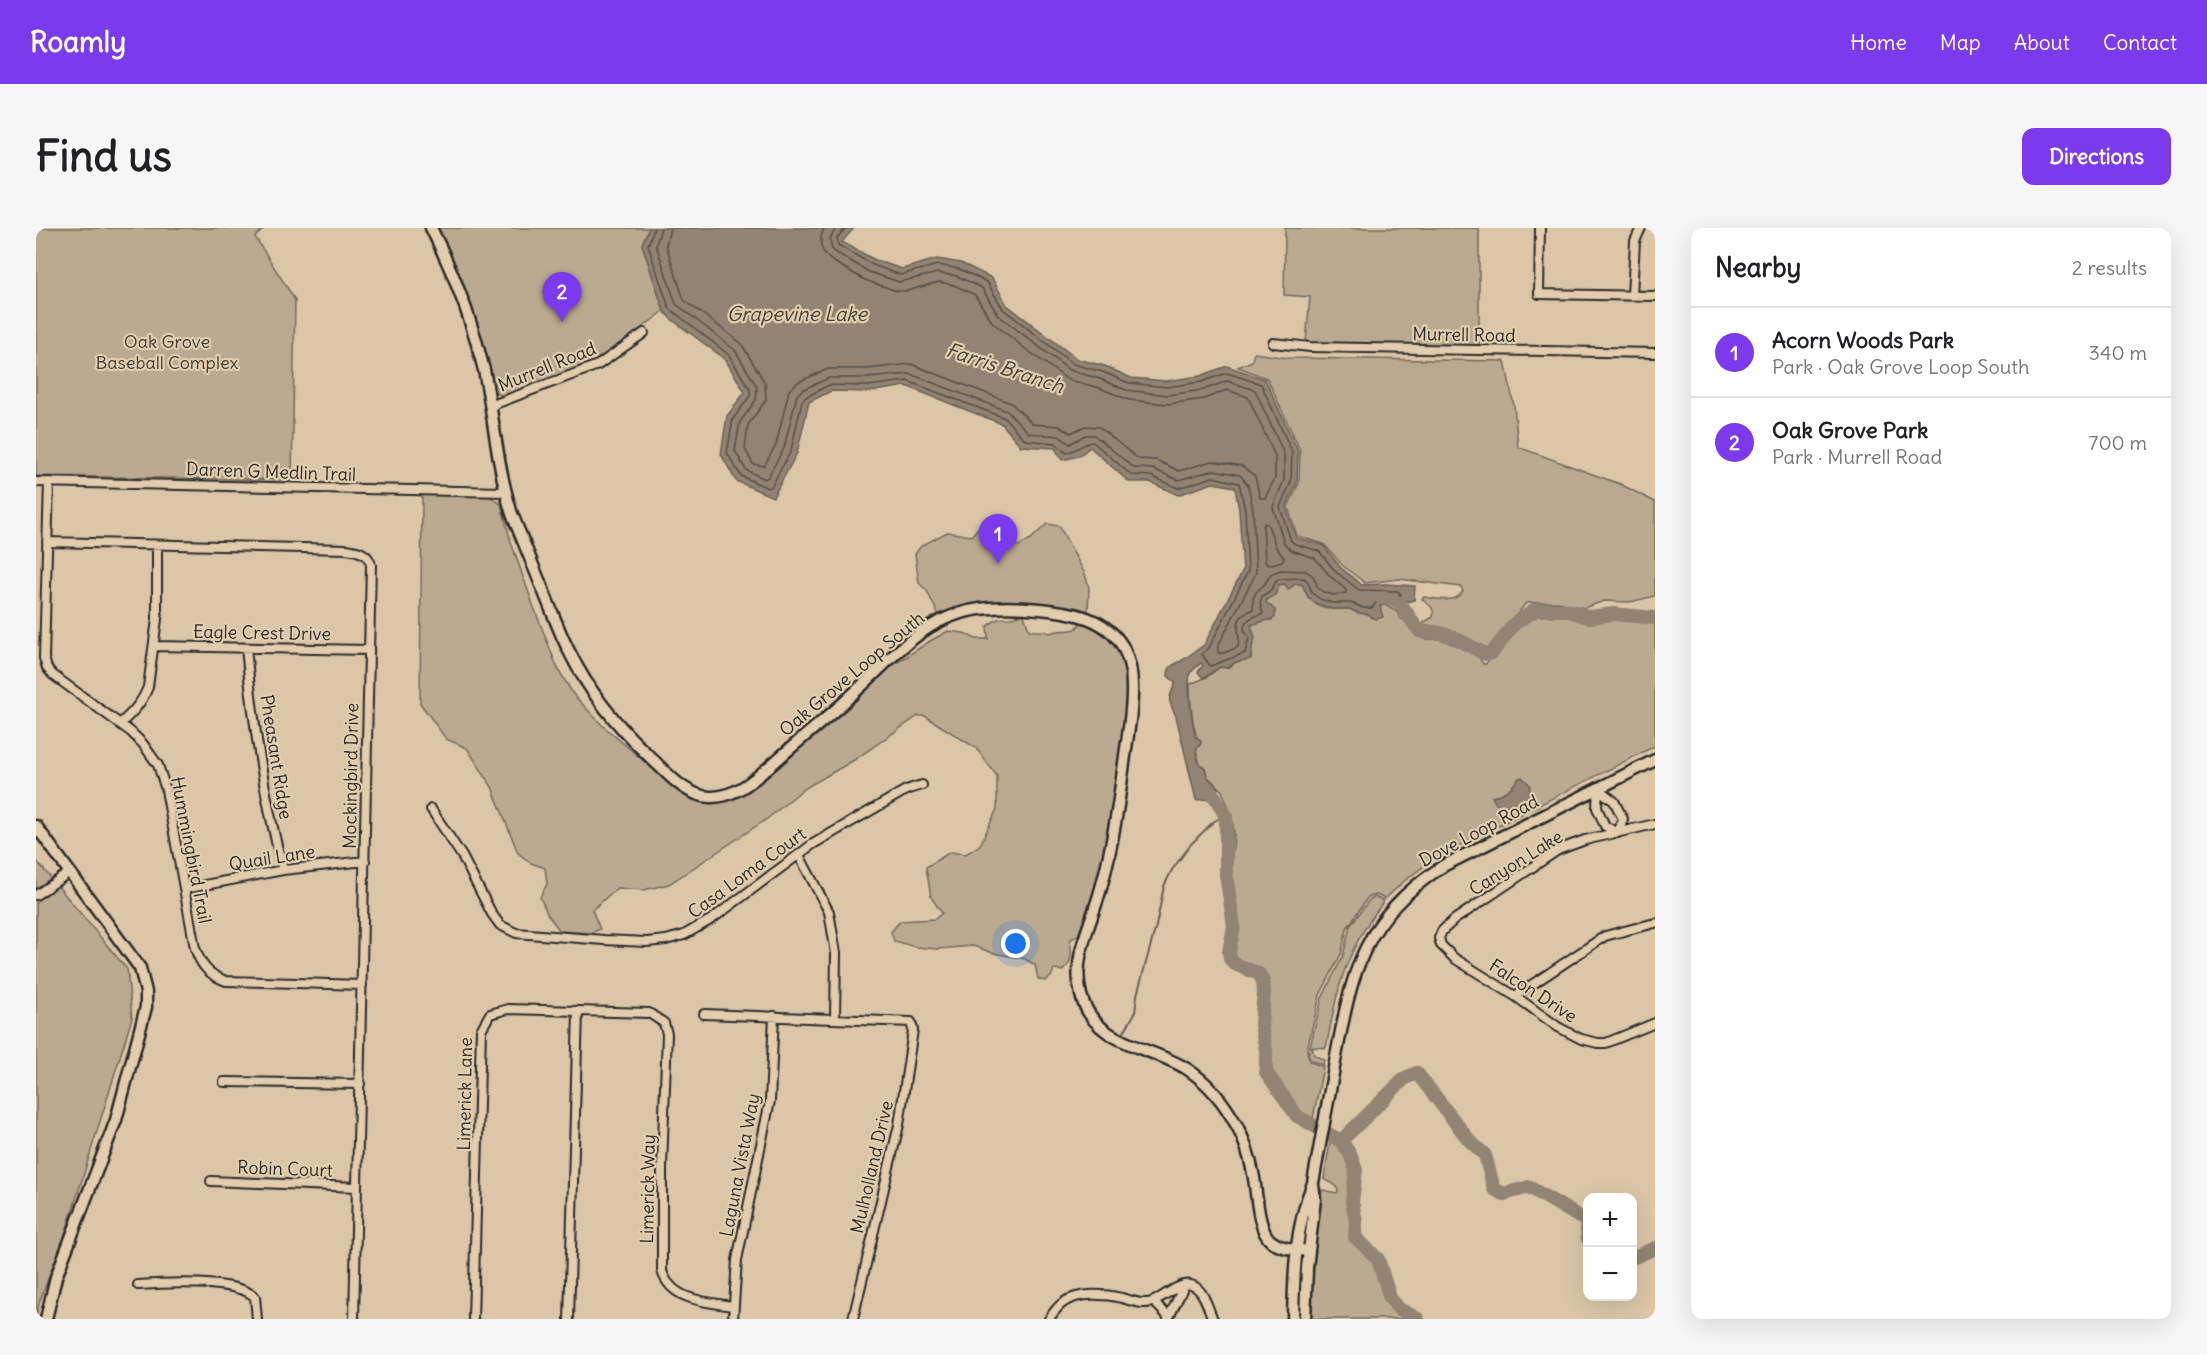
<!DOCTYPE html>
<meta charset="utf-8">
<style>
body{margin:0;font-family:Delius,sans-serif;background:#f6f6f6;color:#202124}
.controls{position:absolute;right:18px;bottom:18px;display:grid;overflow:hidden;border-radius:12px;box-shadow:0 6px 24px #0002}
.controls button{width:54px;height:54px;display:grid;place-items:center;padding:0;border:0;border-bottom:2px solid #e0e0e0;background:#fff;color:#202124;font:30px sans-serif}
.you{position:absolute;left:980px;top:716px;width:21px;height:21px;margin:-15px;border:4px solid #fff;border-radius:50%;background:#1a73e8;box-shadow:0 0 0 9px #1a73e833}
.badge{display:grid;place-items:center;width:39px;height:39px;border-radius:50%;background:#7c3aed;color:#fff;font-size:20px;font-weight:700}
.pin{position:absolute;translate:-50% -50px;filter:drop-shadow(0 2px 3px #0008)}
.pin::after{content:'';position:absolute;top:32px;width:21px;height:18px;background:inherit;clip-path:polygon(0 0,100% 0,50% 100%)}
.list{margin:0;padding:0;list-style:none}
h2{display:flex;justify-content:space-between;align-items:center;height:78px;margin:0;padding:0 24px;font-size:26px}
h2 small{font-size:20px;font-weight:400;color:#757577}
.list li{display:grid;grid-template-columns:39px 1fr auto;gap:18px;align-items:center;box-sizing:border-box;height:90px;padding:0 24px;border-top:2px solid #e0e0e0}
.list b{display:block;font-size:22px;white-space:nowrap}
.list p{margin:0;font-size:20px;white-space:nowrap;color:#757577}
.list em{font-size:20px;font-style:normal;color:#757577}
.map{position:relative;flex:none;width:1619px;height:1091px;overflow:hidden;border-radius:12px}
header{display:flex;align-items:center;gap:36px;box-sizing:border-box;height:84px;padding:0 30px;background:#7c3aed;color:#fff}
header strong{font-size:28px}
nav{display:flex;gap:33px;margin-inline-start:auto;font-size:21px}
.intro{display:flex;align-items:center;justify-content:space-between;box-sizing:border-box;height:144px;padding:0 36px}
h1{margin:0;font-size:42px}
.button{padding:15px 27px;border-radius:12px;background:#7c3aed;color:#fff;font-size:21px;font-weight:700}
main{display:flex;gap:36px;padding:0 36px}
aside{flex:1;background:#fff;border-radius:12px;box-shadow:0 6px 24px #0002}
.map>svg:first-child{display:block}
.green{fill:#baaa90;stroke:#726a5e;stroke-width:1.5}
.water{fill:#918472;stroke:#686056;stroke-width:1.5}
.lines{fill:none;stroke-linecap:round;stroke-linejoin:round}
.shore{stroke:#544f47;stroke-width:1.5}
.stream{stroke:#686056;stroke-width:2}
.river{stroke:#918472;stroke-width:14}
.street-casing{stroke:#2b2b2b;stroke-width:12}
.secondary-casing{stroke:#2b2b2b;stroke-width:15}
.street{stroke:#e2cdac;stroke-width:8}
.secondary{stroke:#e2cdac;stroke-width:10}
.labels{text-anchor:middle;stroke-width:4.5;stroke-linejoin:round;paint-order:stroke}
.street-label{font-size:18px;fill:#2b2b2b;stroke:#e2cdac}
.park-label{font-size:18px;fill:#403e3a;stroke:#e2cdac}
.water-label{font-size:20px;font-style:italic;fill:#44413d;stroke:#e2cdac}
</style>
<header>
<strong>Roamly</strong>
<nav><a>Home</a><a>Map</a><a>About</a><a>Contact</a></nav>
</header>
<div class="intro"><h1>Find us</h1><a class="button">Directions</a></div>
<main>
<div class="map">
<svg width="1619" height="1091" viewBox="0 0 1619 1091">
<rect width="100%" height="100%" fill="#dbc7a7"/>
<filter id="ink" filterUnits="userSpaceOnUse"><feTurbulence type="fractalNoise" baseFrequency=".0167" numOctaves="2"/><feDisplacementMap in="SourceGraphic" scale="12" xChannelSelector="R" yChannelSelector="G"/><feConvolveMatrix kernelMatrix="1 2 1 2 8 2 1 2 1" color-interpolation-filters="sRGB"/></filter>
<g filter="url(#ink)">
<path class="green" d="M 0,0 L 229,0 L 219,9 L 259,72 L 256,252 L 0,248 Z
M 402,0 L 613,0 L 606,16 L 628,83 L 574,124 L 555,136 L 475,167 L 463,167 C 453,160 452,145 449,133 C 438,88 422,42 402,0 Z
M 1249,0 L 1443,0 L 1443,122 L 1279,116 L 1270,113 L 1274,69 L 1248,67 Z
M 1218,125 L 1252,130 L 1469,133 L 1478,178 L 1482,219 L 1584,256 L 1619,274 L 1619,368 L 1594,374 L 1568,373 L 1548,380 L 1522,374 L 1490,375 L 1454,420 L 1448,420 L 1419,404 L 1386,398 L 1388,394 L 1397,389 C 1399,379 1393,377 1386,371 L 1388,369 C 1401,371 1420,376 1427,363 L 1425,359 L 1363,351 L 1329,355 L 1306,337 L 1288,316 L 1261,308 L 1252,279 L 1263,255 L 1264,222 L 1231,150 L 1202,139 L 1216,133 Z
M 386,267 L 453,268 L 465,276 L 475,314 L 497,377 L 521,439 L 537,466 L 566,497 L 640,561 L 659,571 L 693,571 L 720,557 L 803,486 L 853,440 L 894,413 L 912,403 L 928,405 L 940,411 L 952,411 L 951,399 C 959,391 963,390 973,390 C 979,389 981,386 988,387 L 993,402 C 1001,404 1007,402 1014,405 C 1024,401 1031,404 1040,401 L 1045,394 C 1066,402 1081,415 1088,438 C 1095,463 1088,494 1085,520 C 1076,584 1068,647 1042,707 L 1034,712 C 1036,723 1037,736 1026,743 L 1018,741 L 1015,749 L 1009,753 L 1002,751 L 999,737 L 989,731 L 957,725 L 937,718 L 902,721 L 880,719 L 858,713 L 855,704 L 864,693 L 899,691 L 906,685 L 895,669 L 890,639 L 914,624 L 930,626 L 944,617 L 961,581 L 961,548 L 940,520 L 889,488 L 882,488 L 818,532 L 766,562 L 731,591 L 633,656 L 608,662 L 581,660 L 556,682 L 564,701 L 554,705 L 524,703 L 512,687 L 504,669 L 511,656 L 509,640 L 495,635 L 482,625 L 456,559 L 431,520 L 410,511 L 384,475 Z
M 1011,296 L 1023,298 L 1049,346 L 1053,359 L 1052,383 C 993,373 960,368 902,386 L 891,363 L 883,355 L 879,326 L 885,318 L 911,304 L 935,308 L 944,298 L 962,305 L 964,312 L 983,318 L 995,311 Z
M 1247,355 L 1255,359 L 1259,356 L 1266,356 L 1272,369 L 1281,377 L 1296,381 L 1314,381 L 1322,385 L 1331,386 L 1336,390 L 1344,378 L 1349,377 L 1361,384 L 1365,391 L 1370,393 L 1380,408 L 1389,411 L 1404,411 L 1441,426 L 1447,436 L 1450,436 L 1453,431 L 1461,426 L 1478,403 L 1494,391 L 1507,386 L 1533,387 L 1551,392 L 1565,393 L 1584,388 L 1612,391 L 1619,394 L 1619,518 L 1397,631 L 1366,655 L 1349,671 L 1341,667 L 1332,669 L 1311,700 L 1305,726 L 1284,767 L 1271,821 L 1273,833 L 1287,839 L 1276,896 L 1257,880 L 1251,866 L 1241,856 L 1233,843 L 1234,823 L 1229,794 L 1233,767 L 1228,745 L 1198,729 L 1196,724 L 1202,706 L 1203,692 L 1198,679 L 1195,644 L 1198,606 L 1196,588 L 1186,563 L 1171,548 L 1169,540 L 1164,537 L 1160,522 L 1165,515 C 1156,506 1154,469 1154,456 L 1171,449 L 1184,439 L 1194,439 L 1200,434 L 1215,430 L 1216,418 L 1219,410 L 1214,400 L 1215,397 L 1227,392 L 1236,392 L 1230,374 L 1243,357 Z
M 0,632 L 91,741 L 96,790 L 28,1010 L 4,1072 L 0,1089 Z
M 1339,669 L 1348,673 C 1308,724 1302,759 1290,820 L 1276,819 L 1278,827 L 1288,832 L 1287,837 L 1275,832 L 1272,827 L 1286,770 L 1307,728 L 1314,698 L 1334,671 Z
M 1295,908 L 1305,913 L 1318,934 L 1320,942 L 1316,974 L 1320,993 L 1319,1009 L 1342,1031 L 1354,1070 L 1363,1081 L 1382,1091 L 1274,1091 L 1275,1043 L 1286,962 L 1301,965 L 1302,962 L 1298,956 L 1288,951 Z"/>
<path class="water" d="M 613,0 L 818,0 L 806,14 L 839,32 L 866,41 L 901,31 L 925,35 L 956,50 L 971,77 L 1041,131 L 1069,138 L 1095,150 L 1130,153 L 1164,148 L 1191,138 L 1229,151 L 1262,223 L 1261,255 L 1250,279 L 1260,310 L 1287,317 L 1304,339 L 1326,357 L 1349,356 L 1379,358 L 1378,372 L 1344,378 L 1347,389 L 1340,391 L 1331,386 L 1322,385 L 1314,381 L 1296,381 L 1281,376 L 1272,369 L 1266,356 L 1259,356 L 1252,362 L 1249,356 L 1243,357 L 1239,367 L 1231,371 L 1230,374 L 1239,382 L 1239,390 L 1215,397 L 1219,410 L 1216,418 L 1215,431 L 1200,434 L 1190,440 L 1184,439 L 1167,450 L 1162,444 L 1167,437 L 1165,435 L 1154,445 C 1151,463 1156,490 1159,509 L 1164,511 L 1165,515 L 1160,522 C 1161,530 1162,536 1169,540 L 1171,548 L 1182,560 L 1175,571 L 1160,572 L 1140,488 C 1131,471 1132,471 1140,455 L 1132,448 C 1132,436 1140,437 1148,431 C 1155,426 1161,422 1168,417 L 1207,342 L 1203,282 L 1199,259 L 1177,255 L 1142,267 L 1114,254 L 1093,254 L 1054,219 L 1043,228 L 1026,232 L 1019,220 L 985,218 L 966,196 L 870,158 L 833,164 L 795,163 L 773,174 L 761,225 L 737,269 L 700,253 L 685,226 L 691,188 L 709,164 L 689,131 L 635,91 L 628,83 L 606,16 Z
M 1486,549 L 1494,557 L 1493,569 C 1485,576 1476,574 1469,579 L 1460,576 L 1456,569 C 1469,565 1475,561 1483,550 Z"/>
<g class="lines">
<path class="shore" d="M 618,0 L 612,17 L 633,80 L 693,127 L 714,162 L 714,168 L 697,191 L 691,225 L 705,248 L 732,260 L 735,259 L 755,223 L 766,173 L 770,169 L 793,157 L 832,158 L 871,153 L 969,190 L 989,212 L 1020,215 L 1030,225 C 1040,223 1049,214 1057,214 L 1095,247 L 1115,248 L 1142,260 L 1177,249 L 1203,255 L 1209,282 L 1212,343 L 1173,420 L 1166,426 L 1174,438 L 1209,425 L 1213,410 L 1208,401 L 1209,395 L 1213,391 L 1227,385 L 1224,375 L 1226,368 L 1234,363 L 1242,351 L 1268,350 L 1272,354 L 1276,365 L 1284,371 L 1296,375 L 1315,375 L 1327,380 L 1336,380 L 1342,372 L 1365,367 L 1362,363 L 1323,362 L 1300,344 L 1283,323 L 1259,316 L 1255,313 L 1244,279 L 1255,254 L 1256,224 L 1225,156 L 1191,145 L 1165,154 L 1131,159 L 1093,155 L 1067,144 L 1037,136 L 967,81 L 951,54 L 923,41 L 902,37 L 864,47 L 837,37 L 802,17 L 801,10 L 810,0
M 625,0 L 620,17 L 640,76 L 699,122 L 721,159 L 720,172 L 704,194 L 699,223 L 710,242 L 729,251 L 732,249 L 748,220 L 761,167 L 766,162 L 793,150 L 832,150 L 874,146 L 971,183 L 993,205 L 1023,208 L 1034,216 L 1049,207 L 1058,207 L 1098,240 L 1117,241 L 1142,252 L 1178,242 L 1204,247 L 1212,257 L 1217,282 L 1220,345 L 1182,418 L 1182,425 L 1188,425 L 1202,419 C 1206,399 1193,393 1217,381 L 1217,371 L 1220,364 L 1228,357 L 1235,346 L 1244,342 L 1270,343 L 1277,348 L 1282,360 L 1287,364 L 1297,367 L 1310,365 L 1310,362 L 1294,348 L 1279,330 L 1255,322 L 1248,315 L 1237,279 L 1248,252 L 1248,226 L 1219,162 L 1191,153 L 1167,162 L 1132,167 L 1090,162 L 1064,151 L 1033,142 L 962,87 L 946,60 L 921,48 L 902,45 L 863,54 L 833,44 L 796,22 L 794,11 L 800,0
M 634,0 L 630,17 L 648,72 L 705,115 L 729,155 L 730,172 L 712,197 L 709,221 L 717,236 L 728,238 L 740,217 L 753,162 L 762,154 L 792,141 L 831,141 L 875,136 L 975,175 L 997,196 L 1023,198 L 1035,205 L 1049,198 L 1063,199 L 1102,231 L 1120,232 L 1143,243 L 1176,233 L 1206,238 L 1219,248 L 1224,270 L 1229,270 L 1239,250 L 1239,228 L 1212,169 L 1191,162 L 1168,171 L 1132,176 L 1093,172 L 1061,159 L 1032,152 L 987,119 L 956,94 L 939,67 L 918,57 L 903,54 L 871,63 L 861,63 L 829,52 L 796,33 L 789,27 L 785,18 L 785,9 L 788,0
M 1229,295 L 1232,297 L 1240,319 L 1248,330 L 1246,333 L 1232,337 L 1229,334 L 1227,298 Z"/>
<path class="stream" d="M 1088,804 L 1099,785 L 1101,767 L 1120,698 L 1128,658 L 1136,642 L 1155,616 L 1177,594 L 1189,587"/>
<path class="river" d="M 1345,370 C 1370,371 1370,389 1383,402 L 1404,405 L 1417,409 L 1449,426 L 1456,425 L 1478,396 L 1499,382 L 1530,382 L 1553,389 L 1578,386 L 1619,390
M 1166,555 L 1179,569 L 1190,589 L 1190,647 L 1198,698 L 1193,724 L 1194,731 L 1199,736 L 1223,746 L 1227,753 L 1228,764 L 1225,797 L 1230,822 L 1230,844 L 1261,888 L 1305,913 L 1369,850 L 1381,845 L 1433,912 L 1449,927 L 1458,961 L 1468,966 L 1493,959 L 1550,993 L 1552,1011
M 1305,913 L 1314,926 L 1320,942 L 1316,974 L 1320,993 L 1319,1009 L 1342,1031 L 1354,1070 L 1363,1081 L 1382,1091
M 1596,1030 L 1619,1020"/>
<g class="street-casing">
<path id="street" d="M 1504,0 L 1503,66 L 1619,68
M 1596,68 L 1599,13 L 1605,0
M 1237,115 L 1274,119 L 1619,125
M 454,178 L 562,137 L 608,105
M 0,254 L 469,264
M 13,254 L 8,430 L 11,440 L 17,447 L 95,504 L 107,516 L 122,537 L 130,562 L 159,720 C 165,738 173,747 190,753 L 326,757
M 11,314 L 310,321 C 322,323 332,324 335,337 L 318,1091
M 119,418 L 332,422
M 210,420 C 217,495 228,569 247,642
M 84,496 C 96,485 106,475 112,459 L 121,391 L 121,317
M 1562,561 L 1578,573 L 1587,591 L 1582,605 L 1569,598 L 1561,580 Z
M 395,581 L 426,628 L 456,686 L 464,697 L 480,705 L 568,712 L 611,714 L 630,712 L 648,707 L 676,691 L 777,616 L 870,562 L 886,557
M 1619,596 L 1549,612 L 1522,622 L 1418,692 L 1406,703 L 1403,710 L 1405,717 L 1418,730 L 1479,768 L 1522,799 L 1545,811 L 1562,815 L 1570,815 L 1619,795
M 763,627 L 793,684 L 800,725 L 799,790
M 148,661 L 247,642 L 329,633
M 0,667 L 34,644
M 1479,768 L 1569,708 L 1619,695
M 668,786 L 875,794 L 877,802 L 863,897 L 817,1091
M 188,854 L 324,856
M 175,953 L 321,959
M 102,1057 C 127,1055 201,1051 219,1069 L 221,1091
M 1118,1074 L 1133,1089
M 437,1091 L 445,802 L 454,786 L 472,781 L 613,785 L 628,795 L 631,806 L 626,938 L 626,1043 C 635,1073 671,1074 697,1078
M 533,1091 L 542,784
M 697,1091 L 701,1032 L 734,873 L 738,788
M 1013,1091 C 1017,1085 1022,1078 1028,1074 C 1044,1064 1069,1066 1086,1070 C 1096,1073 1109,1078 1118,1073 C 1127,1069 1144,1054 1155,1057 C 1168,1060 1172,1081 1177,1091
M 1132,1091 L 1148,1058"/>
</g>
<g class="secondary-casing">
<path id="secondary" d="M 395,0 C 418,45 436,92 448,142 C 458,190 461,239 476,286 C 488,315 500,345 512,374 C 519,391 525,408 534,425 C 553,464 584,501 616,531 C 632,546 650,568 674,569 C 701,570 722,548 741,532 C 767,509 794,488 819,464 C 847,439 875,405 911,390 C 938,378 975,378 1004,381 C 1035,384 1070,389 1087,419 C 1093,431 1096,444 1096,457 C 1097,481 1092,505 1089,528 C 1083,572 1077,617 1065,660 C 1056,695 1035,730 1045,767 C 1058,817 1115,818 1151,841 C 1173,855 1190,877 1202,900 C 1209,914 1214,929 1217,945 C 1221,962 1221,1002 1235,1013 C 1245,1021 1259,1021 1272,1023
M 0,598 L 104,740 L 110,764 L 110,779 L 80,892 L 20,1049 L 10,1091
M 1257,1091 C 1258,1044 1259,999 1277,955 C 1284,915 1292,875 1299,834 C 1316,744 1325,692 1407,638 L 1619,532
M 1269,1091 L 1271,1040 L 1279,971 L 1277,957"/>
</g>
<use href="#street" class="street"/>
<use href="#secondary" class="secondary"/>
</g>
</g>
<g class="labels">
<g class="street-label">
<text transform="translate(1428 107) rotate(1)" y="6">Murrell Road</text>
<text transform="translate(511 139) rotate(-22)" y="6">Murrell Road</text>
<text transform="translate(235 244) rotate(2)" y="6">Darren G Medlin Trail</text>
<text transform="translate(226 405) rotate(1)" y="6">Eagle Crest Drive</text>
<text transform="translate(816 446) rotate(-40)" y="6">Oak Grove Loop South</text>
<text transform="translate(240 529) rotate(81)" y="6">Pheasant Ridge</text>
<text transform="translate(315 548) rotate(-89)" y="6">Mockingbird Drive</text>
<text transform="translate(1443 603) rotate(-28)" y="6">Dove Loop Road</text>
<text transform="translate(155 622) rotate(79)" y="6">Hummingbird Trail</text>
<text transform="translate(236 630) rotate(-9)" y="6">Quail Lane</text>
<text transform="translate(1480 635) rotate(-32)" y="6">Canyon Lake</text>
<text transform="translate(711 645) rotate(-36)" y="6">Casa Loma Court</text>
<text transform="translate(1497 763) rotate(33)" y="6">Falcon Drive</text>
<text transform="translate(429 866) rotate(-89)" y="6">Limerick Lane</text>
<text transform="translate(704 937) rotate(-79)" y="6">Laguna Vista Way</text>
<text transform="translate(836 939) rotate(-77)" y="6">Mulholland Drive</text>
<text transform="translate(249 941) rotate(2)" y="6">Robin Court</text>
<text transform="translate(612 961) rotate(-89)" y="6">Limerick Way</text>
</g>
<g class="park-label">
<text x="131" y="120">Oak Grove<tspan x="131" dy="21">Baseball Complex</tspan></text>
</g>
<g class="water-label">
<text x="761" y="93">Grapevine Lake</text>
<text transform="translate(969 140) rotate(18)" y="7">Farris Branch</text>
</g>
</g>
</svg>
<div class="controls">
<button>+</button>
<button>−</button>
</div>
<div class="you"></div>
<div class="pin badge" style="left:962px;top:336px">1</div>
<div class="pin badge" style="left:526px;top:94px">2</div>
</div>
<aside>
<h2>Nearby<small>2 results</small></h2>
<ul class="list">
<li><span class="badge">1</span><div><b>Acorn Woods Park</b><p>Park · Oak Grove Loop South</p></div><em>340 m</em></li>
<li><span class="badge">2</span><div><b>Oak Grove Park</b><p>Park · Murrell Road</p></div><em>700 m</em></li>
</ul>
</aside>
</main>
